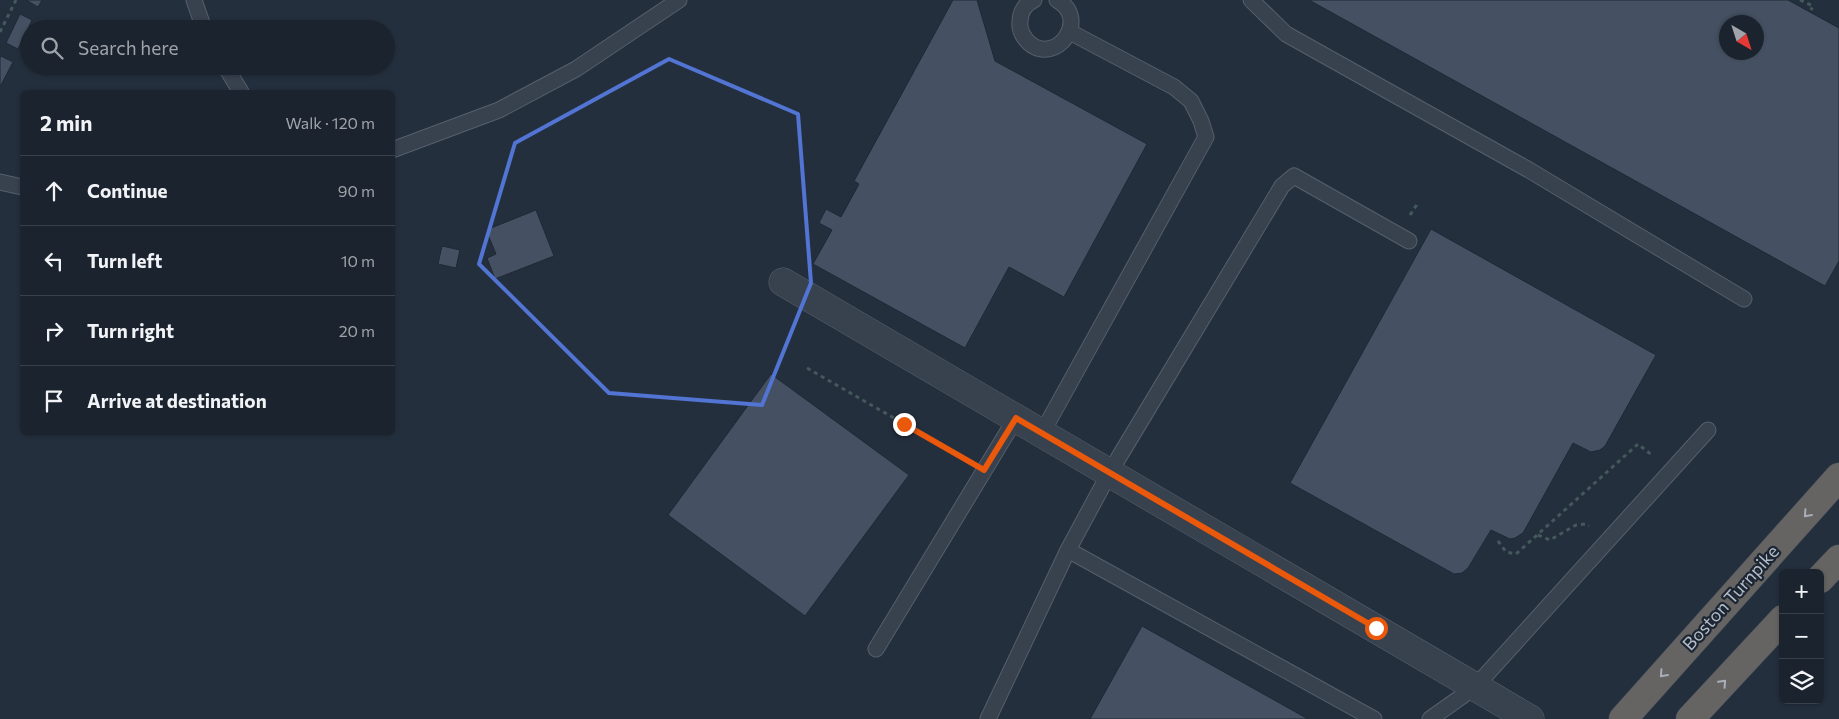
<!DOCTYPE html>
<meta charset="utf-8">
<style>
body{margin:0;font-family:Commissioner,sans-serif;background:#282f3a;color:#f1f3f6}
.controls{position:absolute;right:15px;bottom:15px;display:grid;overflow:hidden;border-radius:8px;box-shadow:0 1px 4px #0004}
.controls button{width:45px;height:45px;display:grid;place-items:center;padding:0;border:0;border-bottom:1px solid #39404a;background:#1b232e;color:#f1f3f6;font:25px sans-serif}
.compass{position:absolute;left:1719px;top:15px;width:45px;height:45px;border-radius:50%;background:#1b232e;box-shadow:0 1px 4px #0004;rotate:141deg}
.stop{position:absolute;width:15px;height:15px;margin:-11px;border:4px solid #ea580c;border-radius:50%;background:#fff}
.stop.end{background:#ea580c;border-color:#fff;box-shadow:0 1px 5px #0008}
.list{margin:0;padding:0;list-style:none}
h2{display:flex;justify-content:space-between;align-items:center;height:65px;margin:0;padding:0 20px;font-size:21px}
h2 small{font-size:16px;font-weight:400;color:#a0a4aa}
.list li{display:grid;grid-template-columns:32px 1fr auto;gap:15px;align-items:center;box-sizing:border-box;height:70px;padding:0 20px;border-top:1px solid #39404a}
.list b{display:block;font-size:19px;white-space:nowrap}
.list em{font-size:16px;font-style:normal;color:#a0a4aa}
.icon{flex:none;width:28px;height:28px;fill:none;stroke:currentColor;stroke-width:2;stroke-linecap:round;stroke-linejoin:round}
.map{position:relative;flex:none;width:1839px;height:719px;overflow:hidden}
.search{position:absolute;background:#1b232e;box-shadow:0 1px 4px #0004;left:20px;top:20px;width:375px;height:55px;display:flex;align-items:center;gap:12px;box-sizing:border-box;padding:0 18px;border-radius:28px;color:#a0a4aa;font-size:19px}
.panel{position:absolute;background:#1b232e;box-shadow:0 1px 4px #0004;left:20px;top:90px;width:375px;height:345px;border-radius:8px}
.map>svg:first-child{display:block}
.building{fill:#455162;stroke:#1f2835;fill-rule:evenodd}
.lines{fill:none;stroke-linecap:round;stroke-linejoin:round}
.service-casing{stroke:#565f6c;stroke-width:17}
.minor-casing{stroke:#565f6c;stroke-width:29}
.trunk-casing{stroke:#434c59;stroke-width:29}
.path{stroke:#44595c;stroke-width:3;stroke-dasharray:4 4;stroke-linecap:butt}
.service{stroke:#38414e;stroke-width:15}
.minor{stroke:#38414e;stroke-width:28}
.trunk{stroke:#656462;stroke-width:28}
.oneway{stroke:#a8afba}
.route{stroke:#ea580c;stroke-width:6}
.marked{fill:none;stroke:#5274d3;stroke-width:4;stroke-linejoin:round}
.labels{text-anchor:middle;stroke-width:4.5;stroke-linejoin:round;paint-order:stroke}
.street-label{font-size:18px;fill:#b4bcc9;stroke:#1d2633}
</style>
<div class="map">
<svg width="1839" height="719" viewBox="0 0 1839 719">
<rect width="100%" height="100%" fill="#242f3e"/>
<path class="building" d="M 26,0 L 42,0 L 38,7 Z
M 953,0 L 977,0 L 995,61 L 1147,144 L 1064,297 L 1009,267 L 965,348 L 813,264 L 832,230 L 819,223 L 826,209 L 841,217 L 859,184 L 854,181 Z
M 1309,0 L 1788,0 L 1839,28 L 1839,261 L 1825,286 ZM 1726,22 L 1756,22 L 1756,52 L 1726,52 Z
M 20,14 L 32,20 L 18,49 L 6,43 Z
M 1,56 L 13,62 L 0,87 L 0,58 Z
M 536,210 L 554,256 L 495,279 L 487,258 L 496,254 L 486,230 Z
M 1431,229 L 1656,355 L 1605,446 L 1600,450 L 1591,452 L 1573,443 L 1523,533 L 1515,538 L 1510,539 L 1491,530 L 1468,568 L 1462,573 L 1454,574 L 1290,483 Z
M 442,246 L 460,250 L 456,268 L 438,264 Z
M 771,374 L 909,475 L 805,616 L 668,515 Z
M 1142,626 L 1308,719 L 1090,719 Z"/>
<g class="lines">
<g class="service-casing">
<path id="service" d="M 194,0 L 204,29
M 1034,0 C 1025,4 1020,12 1020,22 C 1019,30 1023,37 1029,43 C 1056,66 1091,19 1057,0
M 1251,0 L 1286,34 L 1529,170 L 1744,299
M 225,66 L 241,92
M 392,150 L 499,110 L 576,69 L 679,0
M 0,182 L 22,187
M 1042,433 L 1206,137 L 1201,121 L 1191,101 L 1174,87 L 1070,32
M 1068,550 L 1110,472 L 1282,186 L 1294,176 L 1409,241
M 876,649 L 1016,418
M 988,719 L 1068,550 L 1374,719
M 1430,719 L 1475,687 L 1708,430"/>
</g>
<g class="minor-casing">
<path id="minor" d="M 783,282 L 1530,719"/>
</g>
<g class="trunk-casing">
<path id="trunk" d="M 1820,579 L 1839,559
M 1623,719 L 1839,477
M 1690,719 L 1783,619"/>
</g>
<path class="path" d="M 1800,0 L 1813,6 L 1811,10
M 0,32 L 16,0
M 1410,215 L 1418,203
M 807,368 L 965,459
M 1538,535 L 1550,540 L 1576,525 L 1586,524 L 1589,526
M 1498,541 L 1506,552 L 1516,554 L 1638,444 L 1653,456"/>
<use href="#service" class="service"/>
<use href="#minor" class="minor"/>
<use href="#trunk" class="trunk"/>
</g>
<defs><path id="oneway-chevron" d="M-2-3.5L2.5 0L-2 3.5" fill="none" stroke-width="1.6" stroke-linecap="round" stroke-linejoin="round" transform="scale(1.25)"/></defs>
<g class="oneway">
<use href="#oneway-chevron" transform="translate(1807 514) rotate(132)"/>
<use href="#oneway-chevron" transform="translate(1663 674) rotate(132)"/>
<use href="#oneway-chevron" transform="translate(1723 683) rotate(-47)"/>
</g>
<g class="lines">
<path class="route" d="M 904,424 L 984,470 L 1016,418 L 1376,628"/>
</g>
<path class="marked" d="M 669,59 L 798,114 L 811,283 L 762,405 L 609,393 L 479,264 L 515,143 Z"/>
<g class="labels">
<g class="street-label">
<text transform="translate(1731 598) rotate(-48)" y="6">Boston Turnpike</text>
</g>
</g>
</svg>
<div class="controls">
<button>+</button>
<button>−</button>
<button><svg class="icon" aria-label="layers" viewBox="0 0 24 24"><path d="M12 4l9 5-9 5-9-5zM3 14l9 5 9-5"/></svg></button>
</div>
<svg class="compass" viewBox="-18 -18 36 36"><path d="M0-13l5 13h-10z" fill="#e53935"/><path d="M0 13l5-13h-10z" fill="#a0a4aa"/></svg>
<div class="stop" style="left:1376px;top:628px"></div>
<div class="stop end" style="left:904px;top:424px"></div>
<div class="search"><svg class="icon" aria-label="search" viewBox="0 0 24 24"><circle cx="10" cy="10" r="6"/><path d="M15 15l6 6"/></svg>Search here</div>
<section class="panel">
<h2>2 min<small>Walk · 120 m</small></h2>
<ul class="list">
<li><svg class="icon" aria-label="ahead" viewBox="0 0 24 24"><path d="M12 20V5M6 11l6-6 6 6"/></svg><div><b>Continue</b></div><em>90 m</em></li>
<li><svg class="icon" aria-label="left" viewBox="0 0 24 24"><path d="M17 20v-9H6M10 6l-5 5 5 5"/></svg><div><b>Turn left</b></div><em>10 m</em></li>
<li><svg class="icon" aria-label="right" viewBox="0 0 24 24"><path d="M7 20v-9h11M14 6l5 5-5 5"/></svg><div><b>Turn right</b></div><em>20 m</em></li>
<li><svg class="icon" aria-label="arrive" viewBox="0 0 24 24"><path d="M6 21V4h12l-3 4 3 4H6"/></svg><div><b>Arrive at destination</b></div></li>
</ul>
</section>
</div>
